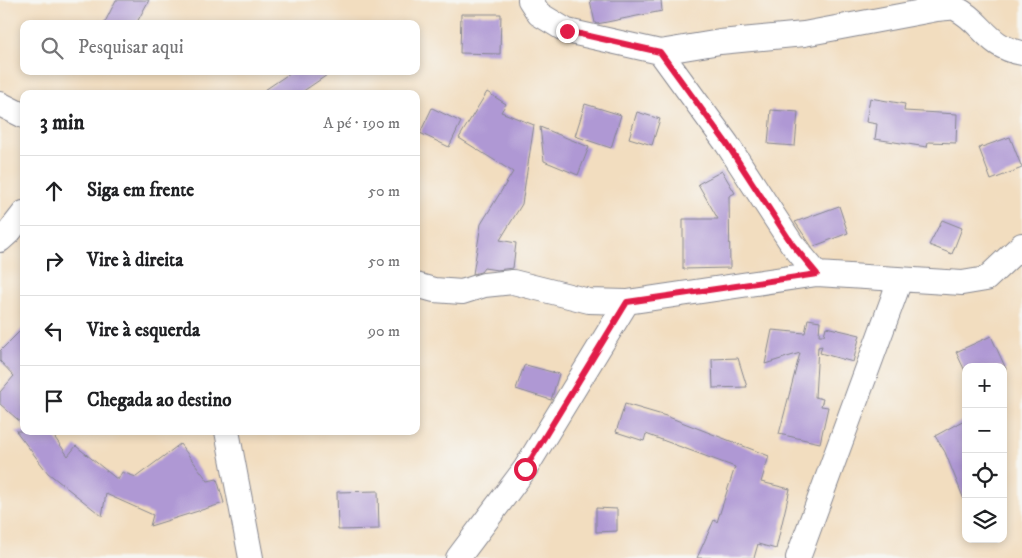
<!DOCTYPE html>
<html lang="pt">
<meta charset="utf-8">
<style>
body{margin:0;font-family:"IM FELL DW Pica",serif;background:#f6f6f6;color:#202124}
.controls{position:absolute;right:15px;bottom:15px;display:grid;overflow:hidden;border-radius:10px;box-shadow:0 2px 8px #0003}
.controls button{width:45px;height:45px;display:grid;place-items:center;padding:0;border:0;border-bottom:1px solid #e0e0e0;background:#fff;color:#202124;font:25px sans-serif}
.stop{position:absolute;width:15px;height:15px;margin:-11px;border:4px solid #e11d48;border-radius:50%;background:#fff}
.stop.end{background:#e11d48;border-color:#fff;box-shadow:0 1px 5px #0008}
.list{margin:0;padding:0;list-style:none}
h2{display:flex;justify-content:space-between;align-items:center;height:65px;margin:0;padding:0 20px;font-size:21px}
h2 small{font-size:16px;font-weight:400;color:#757577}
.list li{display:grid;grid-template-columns:32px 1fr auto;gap:15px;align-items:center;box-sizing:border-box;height:70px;padding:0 20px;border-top:1px solid #e0e0e0}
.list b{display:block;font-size:19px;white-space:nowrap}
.list em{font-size:16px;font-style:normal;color:#757577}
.icon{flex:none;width:28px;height:28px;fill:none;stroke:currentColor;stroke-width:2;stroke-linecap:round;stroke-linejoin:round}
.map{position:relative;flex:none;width:1022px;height:558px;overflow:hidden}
.search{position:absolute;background:#fff;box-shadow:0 2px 8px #0003;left:20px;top:20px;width:400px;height:55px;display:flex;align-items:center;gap:12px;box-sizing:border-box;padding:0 18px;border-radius:10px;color:#757577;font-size:19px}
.panel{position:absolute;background:#fff;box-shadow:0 2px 8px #0003;left:20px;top:90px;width:400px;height:345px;border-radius:10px}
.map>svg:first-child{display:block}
.building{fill:#af98d4}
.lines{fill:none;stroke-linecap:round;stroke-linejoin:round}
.street-casing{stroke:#86868e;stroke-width:26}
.street{stroke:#fff;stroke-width:24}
.route{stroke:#e11d48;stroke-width:6}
</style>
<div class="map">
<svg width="1022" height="558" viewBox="0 0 1022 558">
<rect width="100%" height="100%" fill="#f6f6f2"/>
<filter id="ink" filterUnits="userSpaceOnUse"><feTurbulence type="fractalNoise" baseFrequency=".02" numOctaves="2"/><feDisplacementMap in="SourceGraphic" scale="10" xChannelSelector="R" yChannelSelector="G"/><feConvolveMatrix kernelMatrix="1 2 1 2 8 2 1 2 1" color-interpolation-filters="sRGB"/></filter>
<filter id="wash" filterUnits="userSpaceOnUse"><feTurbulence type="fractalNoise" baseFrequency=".0096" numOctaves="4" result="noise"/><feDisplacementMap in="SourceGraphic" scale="20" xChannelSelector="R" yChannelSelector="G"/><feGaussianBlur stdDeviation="1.12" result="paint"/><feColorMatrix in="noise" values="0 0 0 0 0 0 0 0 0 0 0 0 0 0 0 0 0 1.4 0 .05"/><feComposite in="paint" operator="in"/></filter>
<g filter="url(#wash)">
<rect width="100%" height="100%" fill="#f2ddbf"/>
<g id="blocks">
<path class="building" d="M 116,0 L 149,0 L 136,24 L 104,24 Z
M 590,0 L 661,0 L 662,11 L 597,24 L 595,23 Z
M 461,14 L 501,14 L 500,54 L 460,53 Z
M 293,71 L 333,71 L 299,94 L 259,94 Z
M 487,92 L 506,104 L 501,112 L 534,125 L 522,204 L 500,240 L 516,243 L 513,268 L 497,270 L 484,268 L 481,272 L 473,274 L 481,224 L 513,172 L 459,138 Z
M 870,98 L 905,104 L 904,111 L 957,114 L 956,143 L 928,142 L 927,147 L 875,139 L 877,124 L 866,122 Z
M 585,104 L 621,115 L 611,148 L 575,136 Z
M 432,108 L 461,122 L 449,147 L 420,133 Z
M 771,110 L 798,112 L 795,146 L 768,144 Z
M 637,112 L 660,119 L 652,145 L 629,138 Z
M 540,127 L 589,147 L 578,175 L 544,161 Z
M 1010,137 L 1022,168 L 991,180 L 979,148 Z
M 722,171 L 735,193 L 729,196 L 730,268 L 683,269 L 683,219 L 718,219 L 698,184 Z
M 839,206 L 848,233 L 812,247 L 795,222 Z
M 942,220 L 962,228 L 952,254 L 929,245 Z
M 808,319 L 820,321 L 819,335 L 824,335 L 826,327 L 860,335 L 853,362 L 820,353 L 822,346 L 818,347 L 815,397 L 823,399 L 821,406 L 828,407 L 820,443 L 779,434 L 800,353 L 765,364 L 772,330 L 805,333 Z
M 24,327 L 24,425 L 0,404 L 0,392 L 14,376 L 0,361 L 0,351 Z
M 991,336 L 1006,369 L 1003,370 L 1003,367 L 966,367 L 966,373 L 956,352 Z
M 738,358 L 747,387 L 713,388 L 712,359 Z
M 526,365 L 559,374 L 551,400 L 516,389 L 524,366 Z
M 625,404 L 666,416 L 769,456 L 761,482 L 790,489 L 776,549 L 758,544 L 754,558 L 697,558 L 714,520 L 717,522 L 735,467 L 646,434 L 644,441 L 616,432 Z
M 966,419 L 966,502 L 965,502 L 945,452 L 935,436 Z
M 16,431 L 50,431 L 68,456 L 76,446 L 118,480 L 122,472 L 136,477 L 180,444 L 208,481 L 217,479 L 224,503 L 150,526 L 153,515 L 106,494 L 102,516 L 48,473 Z
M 378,491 L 379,529 L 338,530 L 337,492 Z
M 596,508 L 617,509 L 617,531 L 596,532 Z"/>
</g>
</g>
<g filter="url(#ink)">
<use href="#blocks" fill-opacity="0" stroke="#86868e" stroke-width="1"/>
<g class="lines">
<g class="street-casing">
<path id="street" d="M 530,0 L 539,14 L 567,31 L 660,52 L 720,42 L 804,34 L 937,9 C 943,9 952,6 957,9 C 983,22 987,47 1022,53
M 660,52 L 727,144 L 792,244 L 817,274
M 0,104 L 24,116
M 0,240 L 10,231 L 24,213
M 416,285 L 434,290 L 462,292 L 484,285 L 513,282 L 589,301 L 627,302 L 817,274 L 962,283 L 986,279 L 1022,245
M 227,431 L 251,558
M 458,558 L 525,469 L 627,302
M 798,558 L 900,280"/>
</g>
<use href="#street" class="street"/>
</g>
</g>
<g class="lines" filter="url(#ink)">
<path class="route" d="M 525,469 L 627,302 L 817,274 L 792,244 L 727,144 L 660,52 L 567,31"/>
</g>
</svg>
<div class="controls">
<button>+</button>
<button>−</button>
<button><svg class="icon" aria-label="locate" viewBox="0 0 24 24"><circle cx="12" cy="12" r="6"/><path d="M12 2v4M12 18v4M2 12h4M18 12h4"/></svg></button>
<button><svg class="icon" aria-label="layers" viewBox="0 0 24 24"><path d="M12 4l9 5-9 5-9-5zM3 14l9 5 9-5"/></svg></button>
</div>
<div class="stop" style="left:525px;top:469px"></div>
<div class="stop end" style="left:567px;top:31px"></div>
<div class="search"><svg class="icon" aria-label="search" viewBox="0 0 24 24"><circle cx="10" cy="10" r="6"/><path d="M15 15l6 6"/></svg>Pesquisar aqui</div>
<section class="panel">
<h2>3 min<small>A pé · 190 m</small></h2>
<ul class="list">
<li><svg class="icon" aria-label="ahead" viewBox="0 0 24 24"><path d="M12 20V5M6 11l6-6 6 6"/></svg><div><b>Siga em frente</b></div><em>50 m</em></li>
<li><svg class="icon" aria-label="right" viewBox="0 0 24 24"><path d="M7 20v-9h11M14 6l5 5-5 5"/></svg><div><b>Vire à direita</b></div><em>50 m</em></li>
<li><svg class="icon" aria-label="left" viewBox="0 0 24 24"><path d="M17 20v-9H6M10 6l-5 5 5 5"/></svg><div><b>Vire à esquerda</b></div><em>90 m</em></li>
<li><svg class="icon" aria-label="arrive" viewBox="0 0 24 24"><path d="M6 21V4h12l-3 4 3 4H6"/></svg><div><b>Chegada ao destino</b></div></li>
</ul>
</section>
</div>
